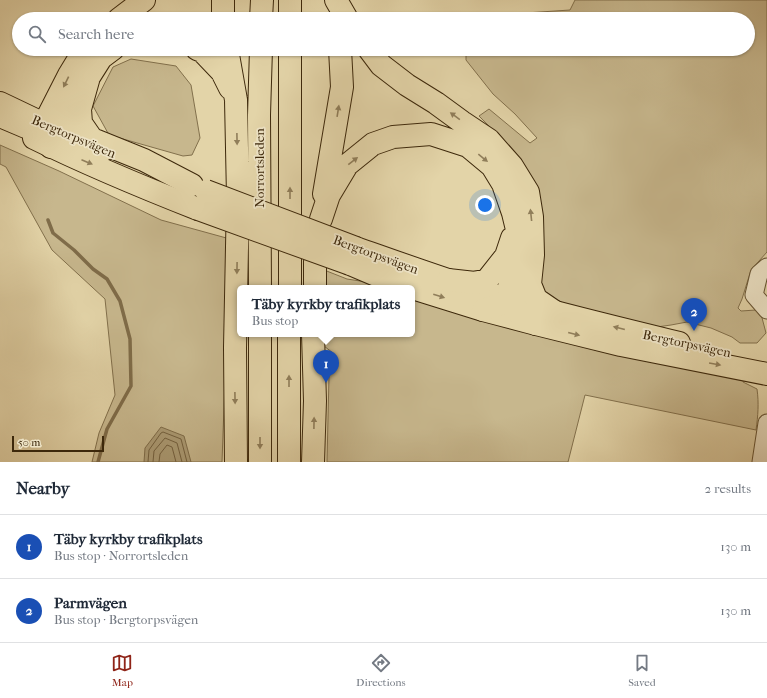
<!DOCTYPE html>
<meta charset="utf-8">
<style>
body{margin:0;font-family:"IM FELL French Canon",serif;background:#f2f2f3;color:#1f2937}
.scale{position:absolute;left:12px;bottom:10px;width:92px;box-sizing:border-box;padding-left:4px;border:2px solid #3d280b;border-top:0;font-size:11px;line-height:14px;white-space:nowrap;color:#3d280b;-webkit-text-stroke:3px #ede3c6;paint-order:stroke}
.you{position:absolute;left:485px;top:205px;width:14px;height:14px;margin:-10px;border:3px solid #fff;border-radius:50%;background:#1a73e8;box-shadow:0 0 0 6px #1a73e833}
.badge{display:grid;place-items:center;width:26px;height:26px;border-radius:50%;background:#8f2418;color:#fff;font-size:13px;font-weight:700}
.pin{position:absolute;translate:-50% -33px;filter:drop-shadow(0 1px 2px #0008)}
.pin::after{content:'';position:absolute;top:21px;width:14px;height:12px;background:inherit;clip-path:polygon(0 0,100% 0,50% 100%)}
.popup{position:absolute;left:237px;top:285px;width:178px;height:52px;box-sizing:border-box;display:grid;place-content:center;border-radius:6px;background:#fff;filter:drop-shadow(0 1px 3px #0005);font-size:13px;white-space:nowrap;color:#747a83}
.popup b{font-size:15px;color:#1f2937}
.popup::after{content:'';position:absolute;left:50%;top:100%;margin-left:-8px;border:8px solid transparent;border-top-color:#fff}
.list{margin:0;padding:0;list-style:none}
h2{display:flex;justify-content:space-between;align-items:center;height:52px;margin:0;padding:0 16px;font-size:17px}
h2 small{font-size:13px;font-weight:400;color:#747a83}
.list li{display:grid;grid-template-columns:26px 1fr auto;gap:12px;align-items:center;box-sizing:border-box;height:64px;padding:0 16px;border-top:1px solid #e0e1e3}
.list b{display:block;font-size:15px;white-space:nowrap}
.list p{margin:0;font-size:13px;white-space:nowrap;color:#747a83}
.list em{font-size:13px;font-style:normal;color:#747a83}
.icon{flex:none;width:22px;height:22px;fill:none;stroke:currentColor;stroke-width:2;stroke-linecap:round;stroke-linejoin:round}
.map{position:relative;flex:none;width:767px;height:462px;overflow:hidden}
.search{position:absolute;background:#fff;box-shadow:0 1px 3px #0004;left:12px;right:12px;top:12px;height:44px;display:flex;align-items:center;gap:10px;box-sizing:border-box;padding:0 14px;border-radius:22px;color:#747a83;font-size:15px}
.sheet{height:180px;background:#fff}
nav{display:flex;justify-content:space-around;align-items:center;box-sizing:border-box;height:56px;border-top:1px solid #e0e1e3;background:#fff;font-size:11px;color:#747a83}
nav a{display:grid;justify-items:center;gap:2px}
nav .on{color:#8f2418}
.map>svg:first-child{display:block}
.green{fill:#c7b78d;stroke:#82704c}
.water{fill:#ab9a73;stroke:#7f6c49}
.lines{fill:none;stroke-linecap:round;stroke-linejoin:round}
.shore{stroke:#74613f;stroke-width:1}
.stream{stroke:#7f6c49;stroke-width:3.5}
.minor-casing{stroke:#665332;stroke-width:19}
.major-casing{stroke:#3d280b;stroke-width:24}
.highway-casing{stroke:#3d280b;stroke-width:24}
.minor{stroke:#ede3c6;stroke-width:17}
.major{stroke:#e3d4a8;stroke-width:22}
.highway{stroke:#e3d4a8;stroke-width:22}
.major-bridge-casing{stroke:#3d280b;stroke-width:24;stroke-linecap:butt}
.major-bridge{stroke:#e3d4a8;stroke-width:22}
.oneway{fill:#907e5a}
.labels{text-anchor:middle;stroke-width:3.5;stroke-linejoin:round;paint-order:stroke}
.street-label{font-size:13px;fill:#3d280b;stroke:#ede3c6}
</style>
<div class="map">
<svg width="767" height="462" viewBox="0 0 767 462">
<rect width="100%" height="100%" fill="#e3d4a8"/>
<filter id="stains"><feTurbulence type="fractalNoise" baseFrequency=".005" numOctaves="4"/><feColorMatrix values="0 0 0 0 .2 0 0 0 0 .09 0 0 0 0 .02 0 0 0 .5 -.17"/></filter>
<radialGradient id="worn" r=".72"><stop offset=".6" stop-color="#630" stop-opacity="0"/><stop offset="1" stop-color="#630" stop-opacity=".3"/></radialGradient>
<path class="green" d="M 575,0 L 767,0 L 767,252 L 751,270 L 742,299 L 738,308 L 741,311 L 756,310 L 761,314 L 766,333 L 757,343 L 740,343 L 732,337 L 711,328 L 687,322 L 671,325 L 650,328 L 562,305 L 542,296 L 521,167 L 508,145 L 479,116 L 489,109 L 530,143 L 537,138 L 515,114 L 493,94 L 466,60 L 466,49 L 748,49 L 748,19 L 466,19 L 466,17 L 570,10 Z
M 131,59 L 176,66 L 191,85 L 200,138 L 192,155 L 183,156 L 109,135 L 93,106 L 113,67 Z
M 0,145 L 59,171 L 161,220 L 230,239 L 222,462 L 92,462 L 99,433 L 115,395 L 105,299 L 52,250 L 6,167 L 0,164 Z
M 319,268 L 347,279 L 360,281 L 373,280 L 400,288 L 319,288 Z
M 412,292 L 744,377 L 743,382 L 757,389 C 759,403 758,416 756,430 L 585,395 L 568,462 L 327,462 L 329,376 L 333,353 L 324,346 L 322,334 L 412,334 Z"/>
<path class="water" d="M 161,427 L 184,436 L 191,462 L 144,462 L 145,448 Z"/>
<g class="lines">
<path class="shore" d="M 148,462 L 149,450 L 161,433 L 163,432 L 181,439 L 187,462
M 153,462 L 154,451 L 165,438 L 177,443 L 182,462
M 159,462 L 160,454 L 167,445 L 172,447 L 176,462"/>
<path class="stream" d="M 48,220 L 53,233 L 74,250 L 93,269 L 107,279 L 120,301 L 130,339 L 131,386 L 107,429 L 98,462"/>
<g class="minor-casing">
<path id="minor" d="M 767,267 L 759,274 L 754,295 L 767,310
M 761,462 L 767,423"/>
</g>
<g class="major-casing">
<path id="major" d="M 0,103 L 44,124 L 105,149
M 34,138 C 87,164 142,187 198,209
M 356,248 C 407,266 459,285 511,300 C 567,316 623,329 679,343
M 350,264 L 390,281 L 483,310 L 536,324 L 621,345 L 767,374"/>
</g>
<g class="highway-casing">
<path id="highway" d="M 223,0 L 223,19
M 290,0 L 290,19
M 336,0 L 347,19
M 119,19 L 144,0
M 261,19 L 262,0
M 197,49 L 202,51 L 222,72 L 230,88
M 227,49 L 236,100 L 238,197 L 235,348 L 236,462
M 369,49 L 381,65 L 407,85 L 436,103 L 462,122 L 489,140 L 512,166 L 528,192 L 532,217 L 533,255 L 530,284 L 536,299 L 555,312
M 89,77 L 80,109 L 81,123 L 92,139 L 144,160 L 192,185
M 0,116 L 26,127 L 43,132 L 55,128 L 66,119 L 89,77 L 101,58 L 113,49
M 51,147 L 43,132 L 44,124 L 69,75 L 83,52 L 86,49
M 324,194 L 342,87 L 340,49
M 321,219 L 329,195 L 347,165 L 373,144 L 393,137 L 431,134 L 468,146 L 492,166 L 503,184 L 513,213 L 519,238 L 517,257 L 509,287 L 511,300 L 518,312 L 536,324
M 448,280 L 475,283 L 487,280 L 506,256 L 512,238
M 260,288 L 259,115 L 261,49
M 290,288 L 290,49
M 315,288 L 315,262 L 319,234
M 483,310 L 511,300 L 519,289
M 260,462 L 260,334
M 289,462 L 289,334
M 313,462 L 315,401 L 313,334"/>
</g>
<use href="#minor" class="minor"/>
<use href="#major" class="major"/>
<use href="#highway" class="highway"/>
<g class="major-bridge-casing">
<path id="major-bridge" d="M 206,191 L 356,248
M 198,209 L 350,264"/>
</g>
<use href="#major-bridge" class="major-bridge"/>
</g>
<defs><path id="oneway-solid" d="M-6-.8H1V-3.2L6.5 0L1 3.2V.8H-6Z"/></defs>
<g class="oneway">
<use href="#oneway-solid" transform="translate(66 82) rotate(116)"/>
<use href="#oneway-solid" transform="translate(338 111) rotate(-81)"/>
<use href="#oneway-solid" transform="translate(455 116) rotate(-144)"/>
<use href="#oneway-solid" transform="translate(237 139) rotate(89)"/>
<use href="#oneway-solid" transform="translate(483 158) rotate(39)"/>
<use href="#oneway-solid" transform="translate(353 161) rotate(-38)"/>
<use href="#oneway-solid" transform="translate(87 162) rotate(23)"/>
<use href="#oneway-solid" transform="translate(290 193) rotate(-90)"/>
<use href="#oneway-solid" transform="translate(531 215) rotate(-96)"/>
<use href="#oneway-solid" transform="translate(237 268) rotate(91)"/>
<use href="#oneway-solid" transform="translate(439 296) rotate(17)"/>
<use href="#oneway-solid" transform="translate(619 328) rotate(-166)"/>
<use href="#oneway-solid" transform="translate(574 334) rotate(14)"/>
<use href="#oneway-solid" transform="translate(715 364) rotate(10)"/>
<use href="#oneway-solid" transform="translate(289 381) rotate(-90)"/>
<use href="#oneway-solid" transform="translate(235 398) rotate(89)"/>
<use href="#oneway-solid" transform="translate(314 423) rotate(-89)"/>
<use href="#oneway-solid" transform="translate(260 443) rotate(90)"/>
</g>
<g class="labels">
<g class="street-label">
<text transform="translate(74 136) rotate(23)" y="5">Bergtorpsvägen</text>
<text transform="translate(259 168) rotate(-90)" y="5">Norrortsleden</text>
<text transform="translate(376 254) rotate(20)" y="5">Bergtorpsvägen</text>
<text transform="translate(687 343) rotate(12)" y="5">Bergtorpsvägen</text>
</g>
</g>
<rect width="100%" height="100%" filter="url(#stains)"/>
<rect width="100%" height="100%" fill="url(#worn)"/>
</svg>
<div class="scale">50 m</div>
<div class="you"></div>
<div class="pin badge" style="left:326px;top:383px;background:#1a4fb4">1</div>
<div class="popup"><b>Täby kyrkby trafikplats</b>Bus stop</div>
<div class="pin badge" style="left:694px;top:331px;background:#1a4fb4">2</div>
<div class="search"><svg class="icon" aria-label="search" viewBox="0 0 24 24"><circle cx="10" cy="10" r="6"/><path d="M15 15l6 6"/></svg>Search here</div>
</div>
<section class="sheet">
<h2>Nearby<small>2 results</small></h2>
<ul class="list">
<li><span class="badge" style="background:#1a4fb4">1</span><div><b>Täby kyrkby trafikplats</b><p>Bus stop · Norrortsleden</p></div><em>130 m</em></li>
<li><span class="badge" style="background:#1a4fb4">2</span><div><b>Parmvägen</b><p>Bus stop · Bergtorpsvägen</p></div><em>130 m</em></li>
</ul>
</section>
<nav>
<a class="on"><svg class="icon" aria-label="map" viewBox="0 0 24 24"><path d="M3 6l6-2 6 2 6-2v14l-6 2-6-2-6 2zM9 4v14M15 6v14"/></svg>Map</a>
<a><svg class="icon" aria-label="directions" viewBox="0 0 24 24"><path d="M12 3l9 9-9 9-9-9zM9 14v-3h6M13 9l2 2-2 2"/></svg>Directions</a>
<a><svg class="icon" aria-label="saved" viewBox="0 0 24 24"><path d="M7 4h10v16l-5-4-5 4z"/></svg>Saved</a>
</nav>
